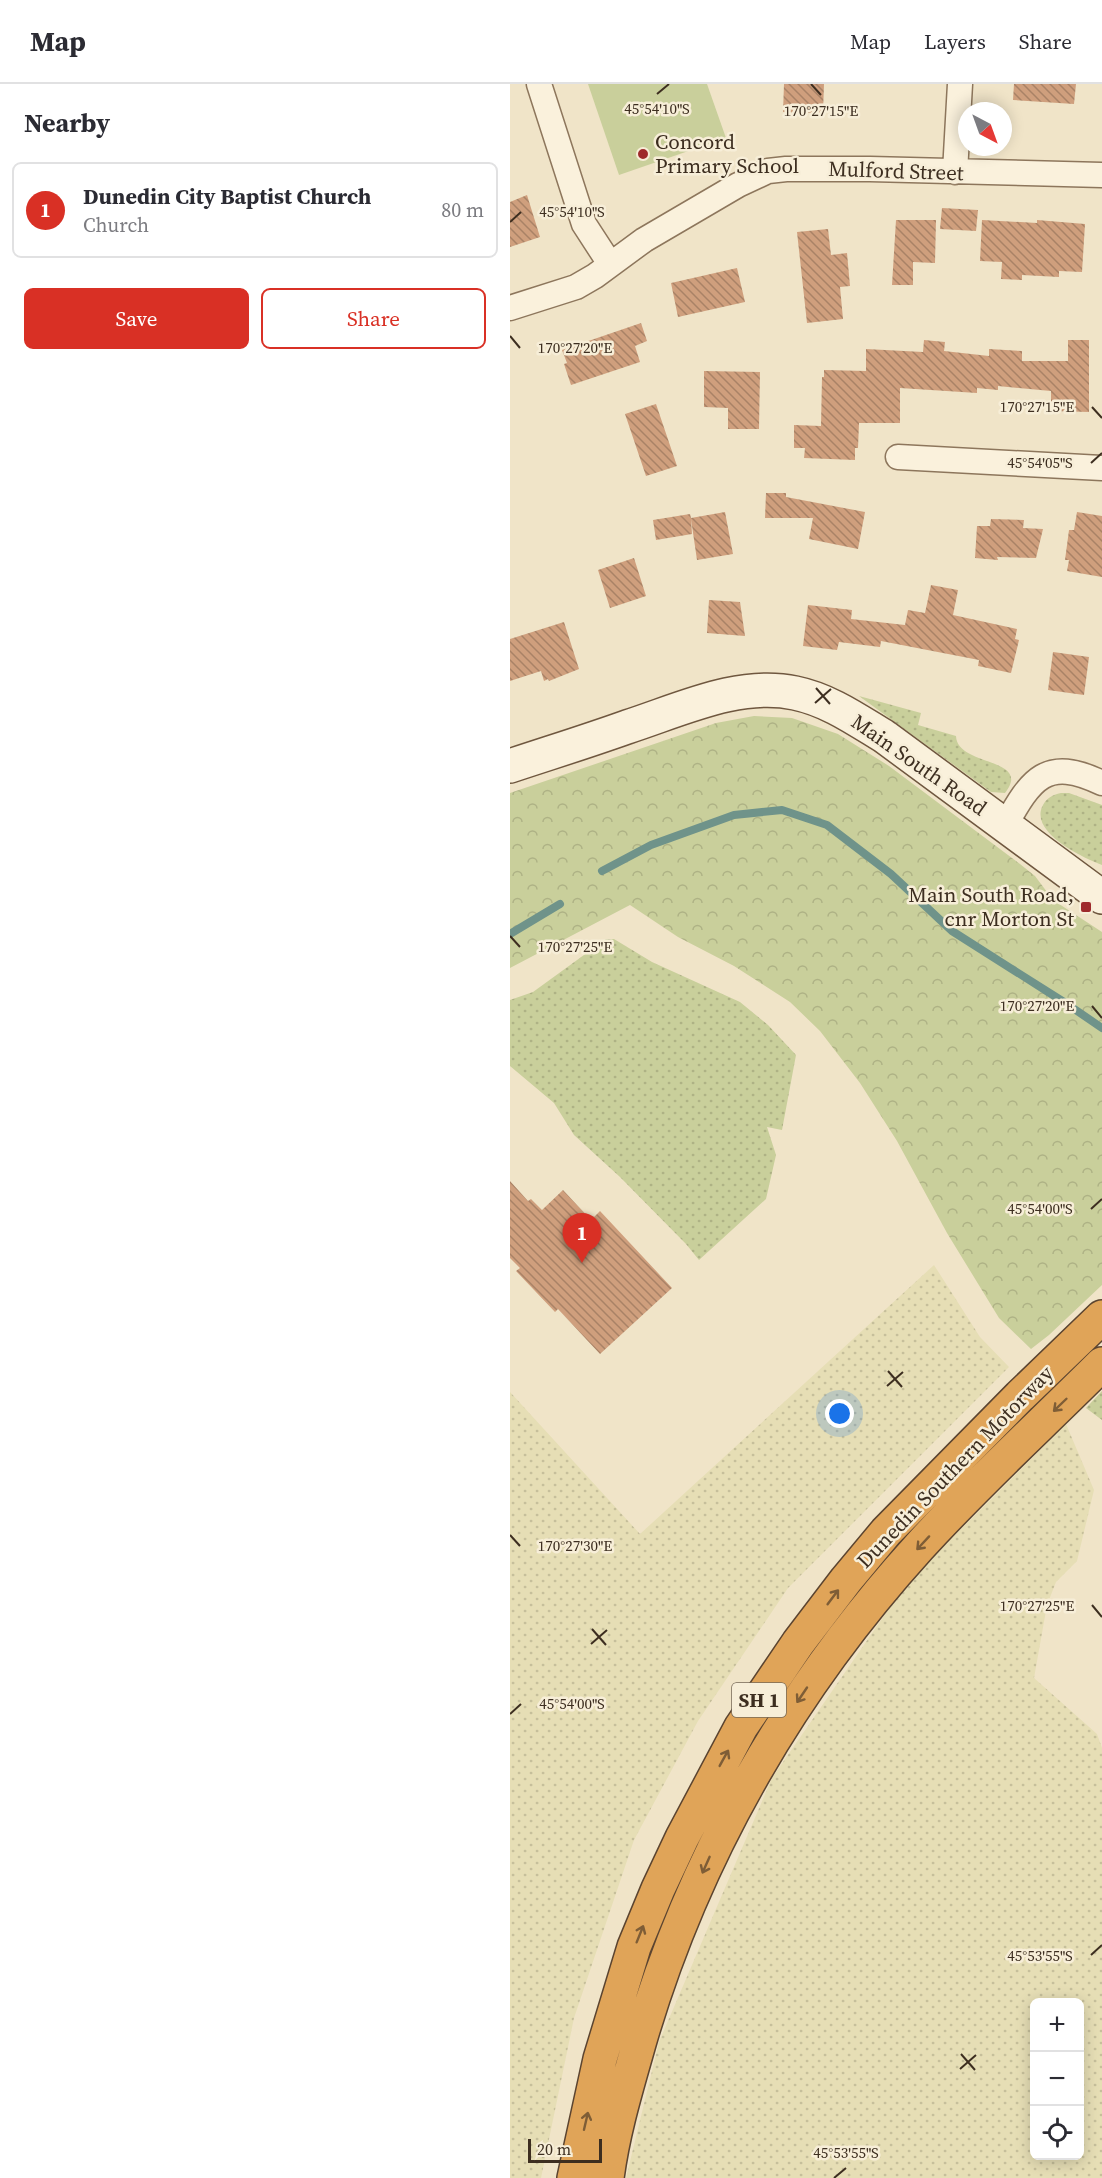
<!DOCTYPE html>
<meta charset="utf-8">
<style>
body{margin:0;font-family:"Source Serif 4",serif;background:#f7f7f7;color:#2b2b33}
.controls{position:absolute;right:18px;bottom:18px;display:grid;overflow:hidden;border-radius:9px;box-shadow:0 3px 15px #0003}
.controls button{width:54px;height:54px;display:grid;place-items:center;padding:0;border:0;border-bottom:2px solid #e1e1e2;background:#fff;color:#2b2b33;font:30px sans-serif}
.compass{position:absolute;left:448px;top:18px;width:54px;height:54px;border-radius:50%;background:#fff;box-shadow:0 3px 15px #0003;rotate:139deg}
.scale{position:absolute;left:18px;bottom:15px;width:74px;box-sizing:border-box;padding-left:6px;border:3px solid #3d2e20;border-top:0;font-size:16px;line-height:21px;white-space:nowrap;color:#3d2e20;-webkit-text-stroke:4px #f7eed8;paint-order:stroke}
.you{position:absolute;left:330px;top:1330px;width:21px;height:21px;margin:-15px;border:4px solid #fff;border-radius:50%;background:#1a73e8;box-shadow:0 0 0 9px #1a73e833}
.badge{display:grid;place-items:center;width:39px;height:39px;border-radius:50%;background:#d93025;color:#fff;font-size:20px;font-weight:700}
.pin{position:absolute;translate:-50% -50px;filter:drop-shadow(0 2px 3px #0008)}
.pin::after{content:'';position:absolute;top:32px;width:21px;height:18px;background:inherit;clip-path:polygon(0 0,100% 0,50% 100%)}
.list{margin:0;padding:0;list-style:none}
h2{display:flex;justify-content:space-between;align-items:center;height:78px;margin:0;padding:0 24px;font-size:26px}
h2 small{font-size:20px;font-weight:400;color:#7c7c81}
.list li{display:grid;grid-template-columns:39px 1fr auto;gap:18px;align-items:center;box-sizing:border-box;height:96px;margin:0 12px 12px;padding:0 12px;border:2px solid #e1e1e2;border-radius:9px}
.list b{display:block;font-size:22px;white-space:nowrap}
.list p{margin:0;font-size:20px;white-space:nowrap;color:#7c7c81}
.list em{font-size:20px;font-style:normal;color:#7c7c81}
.actions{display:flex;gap:12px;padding:18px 24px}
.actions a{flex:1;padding:14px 0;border:2px solid #d93025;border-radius:9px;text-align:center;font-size:21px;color:#d93025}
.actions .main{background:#d93025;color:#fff}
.icon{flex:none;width:33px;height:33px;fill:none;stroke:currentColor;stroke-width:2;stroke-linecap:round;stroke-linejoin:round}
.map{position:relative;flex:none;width:592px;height:2094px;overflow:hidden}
header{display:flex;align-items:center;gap:36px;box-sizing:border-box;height:84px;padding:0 30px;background:#fff;border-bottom:2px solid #e1e1e2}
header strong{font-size:28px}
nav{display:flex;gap:33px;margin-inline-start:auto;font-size:21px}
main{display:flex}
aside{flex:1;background:#fff}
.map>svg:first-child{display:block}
.farmland{fill:url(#farmland-dots);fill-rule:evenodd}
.grass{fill:url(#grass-dots)}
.forest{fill:url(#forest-crowns)}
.pitch{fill:#c9cf9b}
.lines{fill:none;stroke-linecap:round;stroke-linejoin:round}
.stream{stroke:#6f938a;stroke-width:8}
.building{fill:url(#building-back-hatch)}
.minor-casing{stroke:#8d765c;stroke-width:27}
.secondary-casing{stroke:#6f573f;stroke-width:36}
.motorway-casing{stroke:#5b4430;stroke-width:36}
.minor{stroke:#faf1dc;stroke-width:24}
.secondary{stroke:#faf1dc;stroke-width:33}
.motorway{stroke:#e0a458;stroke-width:33}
.oneway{stroke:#7e5d36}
.ticks{fill:none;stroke:#3d2e20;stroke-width:2}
.poi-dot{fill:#9e2a2b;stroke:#f7eed8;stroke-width:2}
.labels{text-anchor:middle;stroke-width:5;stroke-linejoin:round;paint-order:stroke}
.shield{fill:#f7eed8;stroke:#756857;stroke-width:1.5}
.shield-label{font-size:20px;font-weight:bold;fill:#3d2e20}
.poi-label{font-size:21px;fill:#3d2e20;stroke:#f7eed8;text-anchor:start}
.street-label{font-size:21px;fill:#3d2e20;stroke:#f7eed8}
.ticks-label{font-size:15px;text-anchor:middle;fill:#3d2e20;stroke:#f7eed8;stroke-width:5;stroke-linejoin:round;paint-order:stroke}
</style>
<header>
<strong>Map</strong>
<nav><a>Map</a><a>Layers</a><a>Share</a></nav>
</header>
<main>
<aside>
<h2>Nearby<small></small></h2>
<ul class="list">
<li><span class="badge">1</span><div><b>Dunedin City Baptist Church</b><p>Church</p></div><em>80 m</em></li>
</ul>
<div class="actions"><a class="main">Save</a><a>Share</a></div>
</aside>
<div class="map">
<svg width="592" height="2094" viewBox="0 0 592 2094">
<defs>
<pattern id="farmland-dots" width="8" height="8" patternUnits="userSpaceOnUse" patternTransform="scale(1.5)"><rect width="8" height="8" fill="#e6deb5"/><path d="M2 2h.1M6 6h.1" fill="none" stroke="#c6bf9b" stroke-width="1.8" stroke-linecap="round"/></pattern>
<pattern id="grass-dots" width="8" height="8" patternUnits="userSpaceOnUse" patternTransform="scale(1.5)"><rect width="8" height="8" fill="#c9cf9b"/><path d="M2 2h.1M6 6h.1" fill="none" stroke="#aeb285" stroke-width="1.8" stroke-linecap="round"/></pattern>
<pattern id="forest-crowns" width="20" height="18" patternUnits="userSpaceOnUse" patternTransform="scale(1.5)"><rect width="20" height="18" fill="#c9cf9b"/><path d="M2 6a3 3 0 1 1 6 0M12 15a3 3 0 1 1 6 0" fill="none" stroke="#aeb285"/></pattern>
<pattern id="building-back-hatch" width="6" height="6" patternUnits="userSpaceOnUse" patternTransform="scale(1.5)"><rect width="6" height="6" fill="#cf9f7d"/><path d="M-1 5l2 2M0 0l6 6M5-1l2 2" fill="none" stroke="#a98266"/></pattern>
</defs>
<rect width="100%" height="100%" fill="#f0e4c8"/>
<path class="farmland" d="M 424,1181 L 470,1253 L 499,1283 L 278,1504 L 188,1637 L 124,1756 L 64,1934 L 31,2094 L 0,2094 L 0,1308 L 130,1450 Z
M 556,1340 L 584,1406 L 567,1477 L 546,1498 L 537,1521 L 524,1594 L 587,1650 L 592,1664 L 592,2094 L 116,2094 L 149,1958 L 262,1694 L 396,1500 ZM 524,1918 L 570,1918 L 570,2072 L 524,2072 Z"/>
<path class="grass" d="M 349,612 L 411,629 L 408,641 L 446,652 C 447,683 523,673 495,709 L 481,708 Z
M 551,709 L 559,709 L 592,721 L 592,781 C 572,773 521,749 532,723 C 536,714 542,711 551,709 Z
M 96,855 L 104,855 L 142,878 L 230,918 L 258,941 L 286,971 L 272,1046 L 257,1043 L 266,1071 L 256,1115 L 189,1176 L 176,1160 L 110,1093 L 64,1051 L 44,1019 L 0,982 L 0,916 L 23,908 Z
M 592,1307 L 592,1336 L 576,1324 Z"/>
<path class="forest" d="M 244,632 L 282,634 L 328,650 L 379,682 L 510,780 L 525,792 L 543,816 L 592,848 L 592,1201 L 539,1251 L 521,1265 L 489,1234 L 437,1149 L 387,1057 L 350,999 L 310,947 L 280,918 L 224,882 L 168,853 L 120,821 L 0,884 L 0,709 L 206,639 Z"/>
<path class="pitch" d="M 78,0 L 197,0 L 216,54 L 109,91 Z"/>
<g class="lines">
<path class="stream" d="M 92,787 L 141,761 L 224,731 L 272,726 L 317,741 L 381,790 L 442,847 L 557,920 L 592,944
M 0,850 L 50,820"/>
</g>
<path class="building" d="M 274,0 L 314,0 L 313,29 L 273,28 Z
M 504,0 L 566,0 L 564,20 L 503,16 Z
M 17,111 L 30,153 L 0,163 L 0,118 Z
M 432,124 L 468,126 L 466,147 L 430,145 Z
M 386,136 L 426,136 L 425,179 L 403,178 L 403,201 L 382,201 Z
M 472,136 L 527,139 L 527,136 L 575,140 L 572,188 L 549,187 L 549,193 L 512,191 L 512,196 L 491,195 L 492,178 L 470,177 Z
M 318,145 L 321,171 L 337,169 L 340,202 L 330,203 L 333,235 L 297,239 L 287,148 Z
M 227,184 L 235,218 L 168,233 L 161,199 Z
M 131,239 L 137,257 L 125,262 L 130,278 L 61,301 L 54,280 L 57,279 L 52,266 Z
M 414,256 L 435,258 L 434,267 L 479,272 L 479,265 L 512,267 L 512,277 L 558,277 L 558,256 L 579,256 L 579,328 L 541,327 L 541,307 L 488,302 L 488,306 L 467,304 L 467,309 L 390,304 L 390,339 L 349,339 L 348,364 L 345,364 L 345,376 L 294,374 L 295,364 L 284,364 L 284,341 L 311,342 L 312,293 L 314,293 L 314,286 L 356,287 L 356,265 L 413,268 Z
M 194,287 L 250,288 L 249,345 L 218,345 L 218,324 L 194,323 Z
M 146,320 L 167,382 L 136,392 L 115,330 Z
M 256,409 L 276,409 L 276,413 L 355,428 L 348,465 L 299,455 L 303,434 L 255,434 Z
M 215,428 L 223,470 L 187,476 L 181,435 L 182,450 L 146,456 L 143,436 L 180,430 L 181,434 Z
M 567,428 L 592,432 L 592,493 L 557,487 L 559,476 L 555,476 L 559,446 L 564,446 Z
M 481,435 L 514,436 L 513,444 L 533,445 L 526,474 L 487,473 L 488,476 L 465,474 L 467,442 L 480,442 Z
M 124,474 L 136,512 L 100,524 L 88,486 Z
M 421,501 L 448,506 L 443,531 L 507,545 L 505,555 L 509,556 L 501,589 L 468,582 L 469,576 L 371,557 L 370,563 L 329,558 L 327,566 L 293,562 L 298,521 L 342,526 L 341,535 L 395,541 L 398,526 L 415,529 Z
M 199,516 L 230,518 L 235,552 L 197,549 Z
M 54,538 L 69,585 L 39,597 L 38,595 L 34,597 L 31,587 L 0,597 L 0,555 Z
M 543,568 L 579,573 L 574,611 L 538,606 Z
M 0,1097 L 18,1117 L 21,1115 L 32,1126 L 53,1106 L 81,1136 L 90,1127 L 162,1204 L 90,1270 L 48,1225 L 45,1228 L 6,1187 L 10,1184 L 0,1174 Z"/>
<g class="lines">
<g class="minor-casing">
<path id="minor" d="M 29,0 L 74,140 L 100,180
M 445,88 L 450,0
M 0,224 L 66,203 L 85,192 L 134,156 L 228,101 L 258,87 L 276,85 L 360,85 L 592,91
M 388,373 L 592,384
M 495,742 C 521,695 536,672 592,699"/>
</g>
<g class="secondary-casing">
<path id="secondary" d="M 0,682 C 39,669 78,657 117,643 C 170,626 229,597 285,609 C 319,616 347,636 375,653 L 592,813"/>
</g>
<g class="motorway-casing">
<path id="motorway" d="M 64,2094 L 90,1975 L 124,1863 L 148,1805 L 172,1754 L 231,1643 L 288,1559 L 336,1496 L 376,1448 L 510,1312 L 592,1233
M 97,2094 C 103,2047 117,2002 130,1956 C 184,1772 280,1605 409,1463 C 467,1399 531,1341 592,1280"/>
</g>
<use href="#minor" class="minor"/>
<use href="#secondary" class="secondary"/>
<use href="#motorway" class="motorway"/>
</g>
<defs><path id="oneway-shaft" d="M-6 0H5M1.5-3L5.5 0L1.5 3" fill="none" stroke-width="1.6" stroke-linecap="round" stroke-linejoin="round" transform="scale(1.5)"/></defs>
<g class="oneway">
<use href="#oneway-shaft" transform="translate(550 1321) rotate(136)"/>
<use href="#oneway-shaft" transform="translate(413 1459) rotate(133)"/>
<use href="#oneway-shaft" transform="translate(323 1513) rotate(-53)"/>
<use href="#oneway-shaft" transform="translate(292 1611) rotate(124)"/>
<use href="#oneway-shaft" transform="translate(214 1674) rotate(-61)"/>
<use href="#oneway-shaft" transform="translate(196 1781) rotate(114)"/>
<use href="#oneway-shaft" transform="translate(130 1850) rotate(-68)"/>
<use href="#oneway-shaft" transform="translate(76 2037) rotate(-77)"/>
</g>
<path class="ticks" d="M 301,0 L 311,11M 147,10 L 159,0M 0,138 L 11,128M 0,252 L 10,264M 582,323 L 592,334M 581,379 L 592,369M 306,604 L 320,620M 305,619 L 321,605M 0,852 L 10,863M 582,922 L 592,934M 581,1125 L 592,1115M 378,1287 L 392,1303M 377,1302 L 393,1288M 0,1451 L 10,1462M 582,1521 L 592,1533M 82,1545 L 96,1561M 81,1560 L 97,1546M 0,1630 L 11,1620M 581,1871 L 592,1861M 451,1970 L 465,1986M 450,1985 L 466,1971M 324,2094 L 336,2084"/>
<g class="poi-dot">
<circle cx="133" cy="70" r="6"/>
<rect x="570" y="817" width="12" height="12" rx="3"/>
</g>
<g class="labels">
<rect class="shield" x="222" y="1599" width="54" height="34" rx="4.5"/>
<g class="shield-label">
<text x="249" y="1623">SH 1</text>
</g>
<g class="poi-label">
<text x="145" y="65">Concord<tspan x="145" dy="24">Primary School</tspan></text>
<text x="564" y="818" text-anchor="end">Main South Road,<tspan x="564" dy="24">cnr Morton St</tspan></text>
</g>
<g class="street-label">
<text transform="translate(386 87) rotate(2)" y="7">Mulford Street</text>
<text transform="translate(409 681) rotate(35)" y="7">Main South Road</text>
<text transform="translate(445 1383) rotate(-46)" y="7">Dunedin Southern Motorway</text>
</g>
</g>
<g class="ticks-label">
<text x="147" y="30">45°54'10"S</text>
<text x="311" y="32">170°27'15"E</text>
<text x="62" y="133">45°54'10"S</text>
<text x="65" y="269">170°27'20"E</text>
<text x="527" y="328">170°27'15"E</text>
<text x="530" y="384">45°54'05"S</text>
<text x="65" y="868">170°27'25"E</text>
<text x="527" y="927">170°27'20"E</text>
<text x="530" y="1130">45°54'00"S</text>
<text x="65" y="1467">170°27'30"E</text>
<text x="527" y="1527">170°27'25"E</text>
<text x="62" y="1625">45°54'00"S</text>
<text x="530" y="1877">45°53'55"S</text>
<text x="336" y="2074">45°53'55"S</text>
</g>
</svg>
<div class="controls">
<button>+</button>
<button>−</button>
<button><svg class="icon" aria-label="locate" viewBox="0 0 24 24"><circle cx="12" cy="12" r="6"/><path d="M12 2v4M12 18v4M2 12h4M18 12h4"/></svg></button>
</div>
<svg class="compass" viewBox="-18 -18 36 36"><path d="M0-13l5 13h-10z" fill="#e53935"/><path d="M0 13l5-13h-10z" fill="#7c7c81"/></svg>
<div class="scale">20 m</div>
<div class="you"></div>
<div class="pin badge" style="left:72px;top:1179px">1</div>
</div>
</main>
